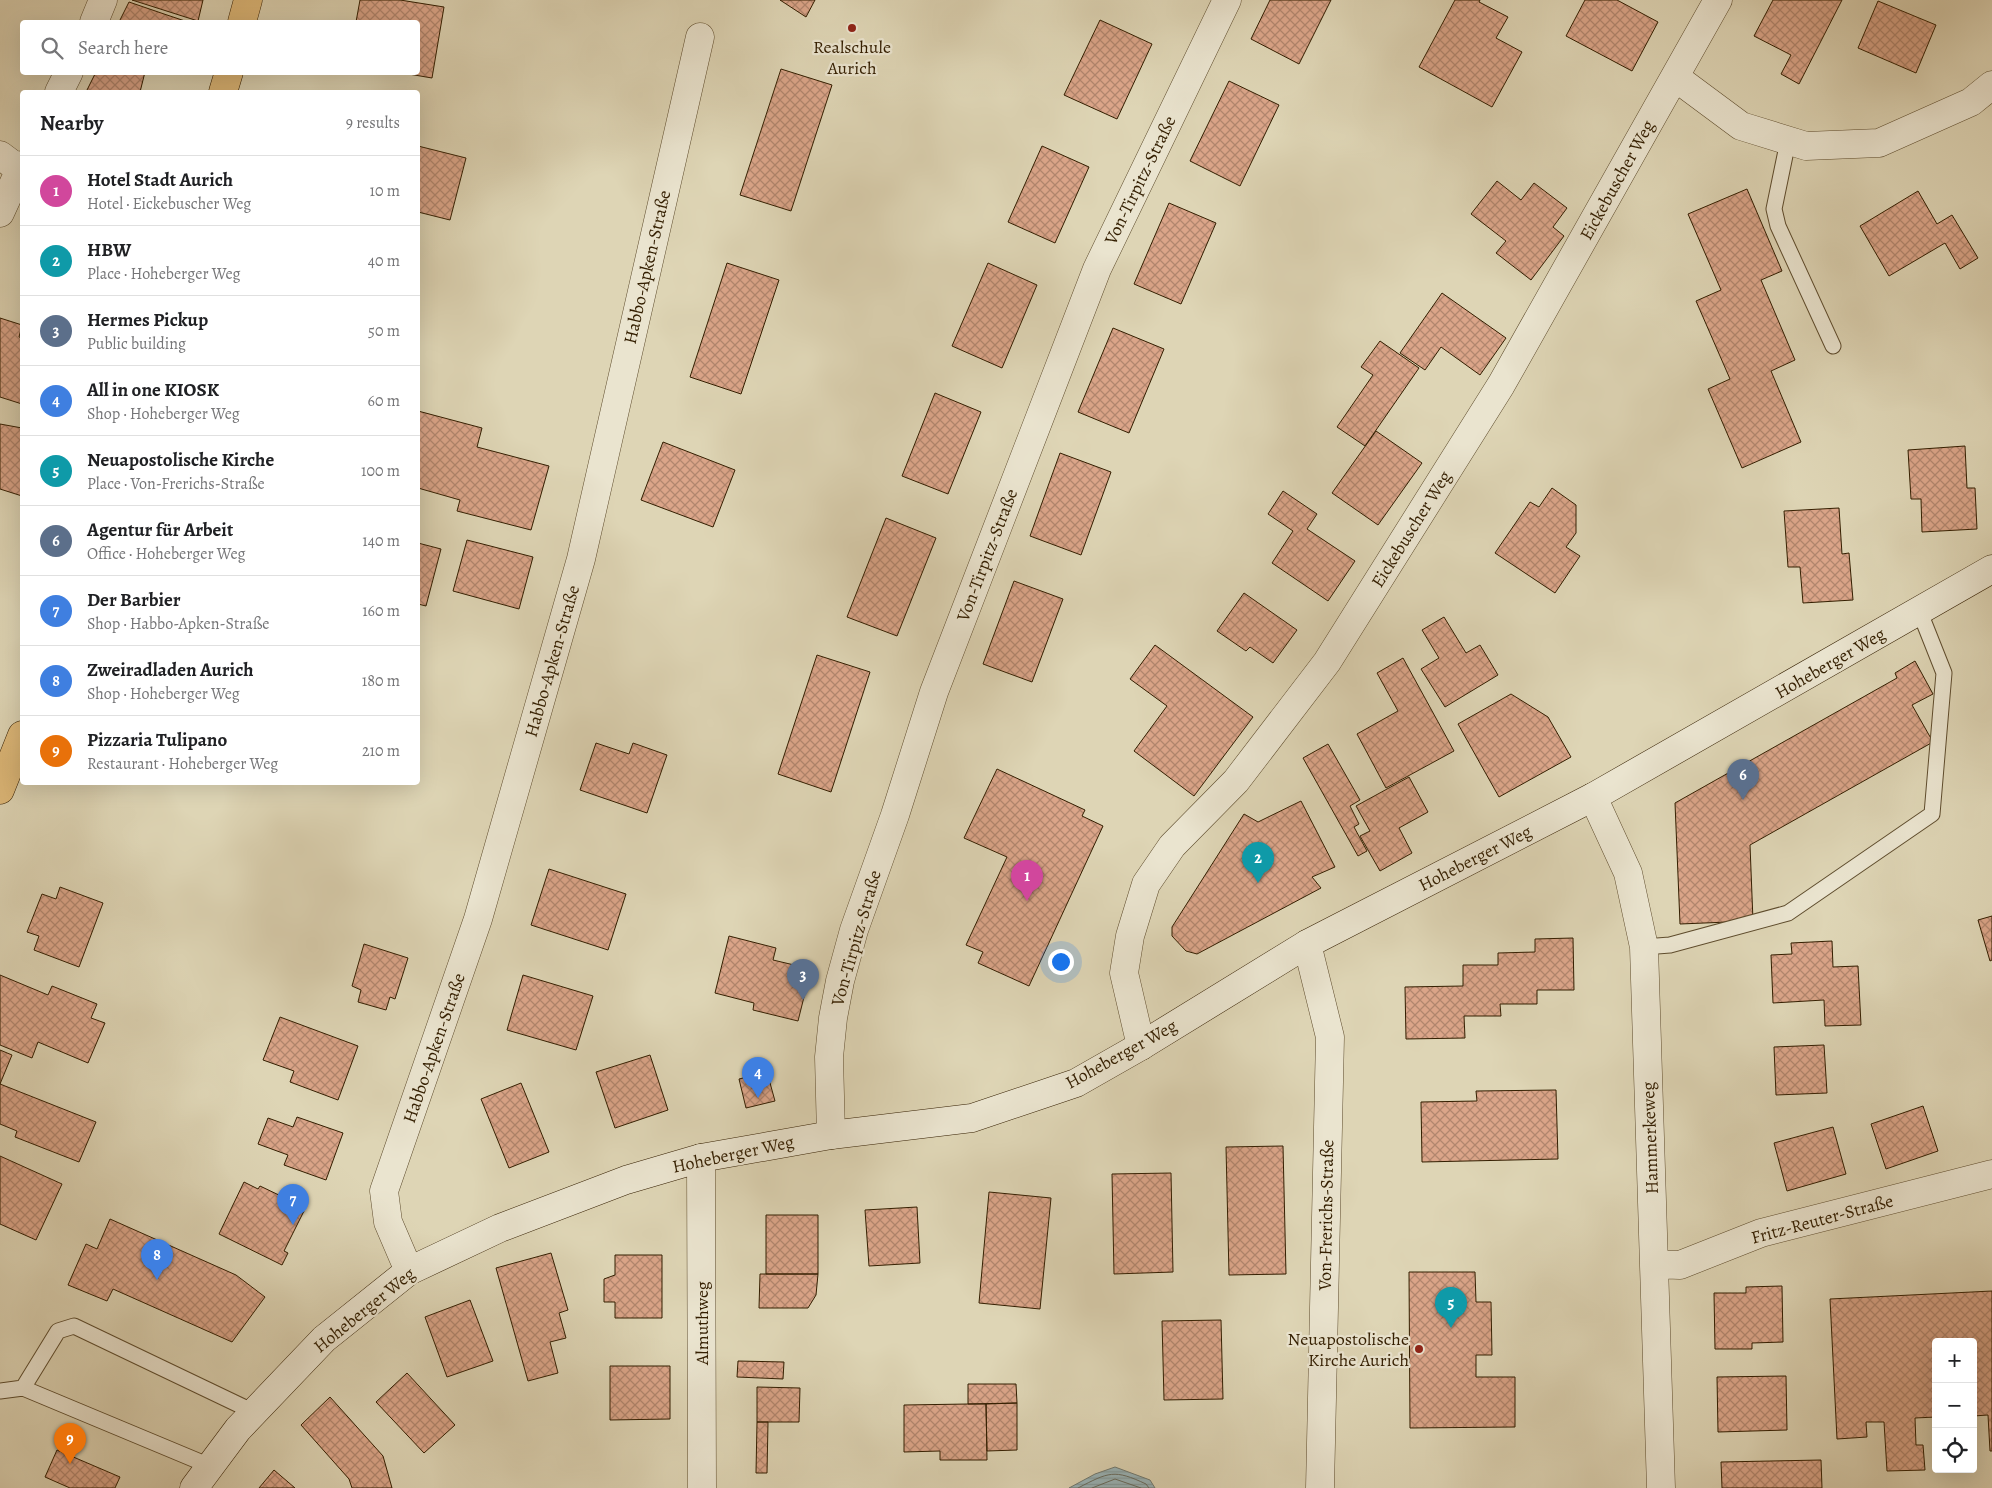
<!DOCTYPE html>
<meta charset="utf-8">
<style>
body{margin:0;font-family:Alegreya,serif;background:#f6f6f6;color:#202124}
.controls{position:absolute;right:15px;bottom:15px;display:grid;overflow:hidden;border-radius:5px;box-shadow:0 5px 20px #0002}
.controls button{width:45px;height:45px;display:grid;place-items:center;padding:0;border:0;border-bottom:1px solid #e0e0e0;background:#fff;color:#202124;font:25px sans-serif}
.you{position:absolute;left:1060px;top:961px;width:18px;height:18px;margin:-12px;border:4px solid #fff;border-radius:50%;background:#1a73e8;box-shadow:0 0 0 8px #1a73e833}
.badge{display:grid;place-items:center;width:32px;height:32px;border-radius:50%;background:#2563eb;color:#fff;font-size:16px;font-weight:700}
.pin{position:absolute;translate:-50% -41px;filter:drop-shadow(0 1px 2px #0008)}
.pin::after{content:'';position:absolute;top:26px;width:18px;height:15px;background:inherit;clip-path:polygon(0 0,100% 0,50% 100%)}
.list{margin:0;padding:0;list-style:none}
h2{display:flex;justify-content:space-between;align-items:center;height:65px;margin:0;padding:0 20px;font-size:21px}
h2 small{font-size:16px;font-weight:400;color:#757577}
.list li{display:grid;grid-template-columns:32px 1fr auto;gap:15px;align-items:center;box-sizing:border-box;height:70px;padding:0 20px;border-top:1px solid #e0e0e0}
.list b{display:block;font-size:19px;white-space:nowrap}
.list p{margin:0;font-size:16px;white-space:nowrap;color:#757577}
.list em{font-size:16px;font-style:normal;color:#757577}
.icon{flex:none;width:28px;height:28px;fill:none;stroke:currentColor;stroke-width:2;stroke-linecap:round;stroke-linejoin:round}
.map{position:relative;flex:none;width:1992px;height:1488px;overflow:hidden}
.search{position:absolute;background:#fff;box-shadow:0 5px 20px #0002;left:20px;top:20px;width:400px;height:55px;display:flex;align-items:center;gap:12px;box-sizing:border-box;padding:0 18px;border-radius:5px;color:#757577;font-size:19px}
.panel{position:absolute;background:#fff;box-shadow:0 5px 20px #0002;left:20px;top:90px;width:400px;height:695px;border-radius:5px}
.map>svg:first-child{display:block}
.water{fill:url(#water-rules);stroke:#707970}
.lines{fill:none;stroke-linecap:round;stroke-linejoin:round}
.shore{stroke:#666a5d;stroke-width:1}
.building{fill:url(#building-cross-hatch);stroke:#331e00}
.lane-casing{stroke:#5e4c2d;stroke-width:17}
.street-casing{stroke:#5e4c2d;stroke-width:29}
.secondary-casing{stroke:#331e00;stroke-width:29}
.primary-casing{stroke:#331e00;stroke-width:29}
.lane{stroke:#eae4cf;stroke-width:15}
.street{stroke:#eae4cf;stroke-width:28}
.secondary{stroke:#eae4cf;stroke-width:28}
.primary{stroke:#dfba7a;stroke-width:28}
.poi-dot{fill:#8f2418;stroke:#eae4cf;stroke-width:2}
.labels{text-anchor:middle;stroke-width:4.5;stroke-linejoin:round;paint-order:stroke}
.poi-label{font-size:18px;fill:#331e00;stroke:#eae4cf}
.street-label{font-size:18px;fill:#331e00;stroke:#eae4cf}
</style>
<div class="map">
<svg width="1992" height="1488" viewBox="0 0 1992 1488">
<defs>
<pattern id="water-rules" width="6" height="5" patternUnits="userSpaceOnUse" patternTransform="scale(1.25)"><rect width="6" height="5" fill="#99b5ba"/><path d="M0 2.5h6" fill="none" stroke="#849b9e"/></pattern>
<pattern id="building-cross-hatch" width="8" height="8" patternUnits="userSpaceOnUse" patternTransform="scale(1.25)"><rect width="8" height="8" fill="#dba589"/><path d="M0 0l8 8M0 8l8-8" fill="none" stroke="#b2866e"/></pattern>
</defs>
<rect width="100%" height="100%" fill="#ded5b5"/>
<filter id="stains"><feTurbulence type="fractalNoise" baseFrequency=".004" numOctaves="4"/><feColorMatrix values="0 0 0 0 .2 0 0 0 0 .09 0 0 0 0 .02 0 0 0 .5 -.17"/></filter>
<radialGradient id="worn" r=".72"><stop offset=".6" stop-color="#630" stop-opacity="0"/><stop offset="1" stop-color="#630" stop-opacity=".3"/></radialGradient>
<path class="water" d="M 1115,1467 L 1150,1480 L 1155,1488 L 1069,1488 L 1095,1474 Z"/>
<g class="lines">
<path class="shore" d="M 1078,1488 C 1109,1472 1114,1469 1146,1484 L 1149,1488
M 1092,1488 L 1115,1479 L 1141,1488"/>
</g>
<path class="building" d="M 132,0 L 203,0 L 198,21 Z
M 360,0 L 400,0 L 444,7 L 432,78 L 397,72 L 418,72 L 418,22 L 356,22 Z
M 780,0 L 815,0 L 806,17 Z
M 1270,0 L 1331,0 L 1299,64 L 1251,39 Z
M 1455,0 L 1480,0 L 1479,2 L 1508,17 L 1496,38 L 1522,52 L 1492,107 L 1419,67 Z
M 1585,0 L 1617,0 L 1658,22 L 1632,71 L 1566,36 Z
M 1773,0 L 1842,0 L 1799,84 L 1781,74 L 1791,55 L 1754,36 Z
M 1878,1 L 1936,25 L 1916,73 L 1858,48 Z
M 129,2 L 167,15 L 188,22 L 119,22 Z
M 1100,20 L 1152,44 L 1117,119 L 1064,95 Z
M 781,69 L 832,85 L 791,211 L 740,195 Z
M 96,72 L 145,72 L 140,92 L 86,92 Z
M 1229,81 L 1279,105 L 1240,186 L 1190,161 Z
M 418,146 L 466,158 L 450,220 L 418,212 Z
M 1042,146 L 1089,167 L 1055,243 L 1008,222 Z
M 1497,181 L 1521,200 L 1534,183 L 1567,208 L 1553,227 L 1564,236 L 1531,280 L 1496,253 L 1506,241 L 1471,214 Z
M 1747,189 L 1782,271 L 1761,280 L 1795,360 L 1771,371 L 1801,442 L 1742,468 L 1708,389 L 1730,379 L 1696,301 L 1721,290 L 1688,214 Z
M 1918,191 L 1937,224 L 1952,215 L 1978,258 L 1960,269 L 1945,243 L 1889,276 L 1860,226 Z
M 1169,203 L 1216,223 L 1181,304 L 1134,284 Z
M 727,263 L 779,280 L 741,394 L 690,377 Z
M 988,263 L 1037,285 L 1002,368 L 952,346 Z
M 1442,293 L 1506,338 L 1480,375 L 1441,347 L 1425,370 L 1400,353 Z
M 0,318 L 22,325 L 19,337 L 22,338 L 22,404 L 0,397 Z
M 1113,328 L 1164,349 L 1129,433 L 1078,412 Z
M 1380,341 L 1419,368 L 1365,446 L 1337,427 L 1373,375 L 1361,367 Z
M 935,393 L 981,412 L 948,494 L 902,476 Z
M 418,411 L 482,428 L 477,447 L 549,466 L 531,530 L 457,511 L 460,500 L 418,488 Z
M 0,424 L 22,428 L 22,496 L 0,489 Z
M 1376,431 L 1422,463 L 1378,525 L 1332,493 Z
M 663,442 L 735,470 L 713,527 L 641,500 Z
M 1965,446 L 1967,488 L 1975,488 L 1977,529 L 1922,532 L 1921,499 L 1911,499 L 1908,450 Z
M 1060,453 L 1111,472 L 1081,555 L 1030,536 Z
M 1552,488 L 1576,505 L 1576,533 L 1566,547 L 1580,556 L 1555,593 L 1495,553 L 1530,502 L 1539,507 Z
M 1283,491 L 1317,514 L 1307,529 L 1355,561 L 1328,601 L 1272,563 L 1293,531 L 1268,514 Z
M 1839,508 L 1842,554 L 1849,553 L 1853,600 L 1803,603 L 1800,567 L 1788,567 L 1784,511 Z
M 886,518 L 936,538 L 897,636 L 847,617 Z
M 467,540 L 533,557 L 519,609 L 453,591 Z
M 418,543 L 441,549 L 426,606 L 418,604 Z
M 1014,581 L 1063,599 L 1032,682 L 983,664 Z
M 1244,593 L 1297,630 L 1273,663 L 1250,647 L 1246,651 L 1217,631 Z
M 1444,617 L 1466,653 L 1480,645 L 1498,675 L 1445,707 L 1421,669 L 1439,658 L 1422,630 Z
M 1155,645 L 1253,717 L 1194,796 L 1134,751 L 1167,706 L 1130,679 Z
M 817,655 L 870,672 L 831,792 L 778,774 Z
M 1403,658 L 1454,751 L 1386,788 L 1357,734 L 1398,711 L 1377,673 Z
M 1915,661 L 1933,694 L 1912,705 L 1933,742 L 1750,845 L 1753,921 L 1680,924 L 1675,803 L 1897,678 L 1895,673 Z
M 1511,694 L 1548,717 L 1571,757 L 1499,797 L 1458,724 Z
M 596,743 L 629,754 L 633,743 L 667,755 L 647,813 L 580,790 Z
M 1328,744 L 1360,800 L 1350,806 L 1359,824 L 1354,827 L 1367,851 L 1358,856 L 1303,758 Z
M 997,769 L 1085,810 L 1082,816 L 1103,826 L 1029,986 L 978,963 L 983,952 L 966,945 L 1007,857 L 964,838 Z
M 1409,777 L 1428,812 L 1399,828 L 1412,853 L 1380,871 L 1360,836 L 1370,831 L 1356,806 Z
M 1301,801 L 1335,867 L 1312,877 L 1321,888 L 1197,954 L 1186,951 L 1172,936 L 1172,927 L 1244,814 L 1258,822 Z
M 549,869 L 626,894 L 608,950 L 531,925 Z
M 60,887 L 103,903 L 79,967 L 34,950 L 39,936 L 27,932 L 42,894 L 56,899 Z
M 1992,916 L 1992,960 L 1990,961 L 1978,920 Z
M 729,936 L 776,948 L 773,960 L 811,969 L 798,1021 L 753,1010 L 754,1003 L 715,993 Z
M 1573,938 L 1574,990 L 1537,990 L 1537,1004 L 1500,1004 L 1501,1016 L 1464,1016 L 1465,1038 L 1406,1039 L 1405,987 L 1463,986 L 1463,965 L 1498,965 L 1498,953 L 1535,952 L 1535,939 Z
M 1832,941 L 1833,967 L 1858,966 L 1861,1025 L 1825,1026 L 1824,1000 L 1773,1003 L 1771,955 L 1792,954 L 1791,943 Z
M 364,944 L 408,958 L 395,999 L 390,997 L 386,1010 L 358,1002 L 361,990 L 352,986 Z
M 0,975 L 48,995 L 52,986 L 97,1004 L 91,1018 L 105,1023 L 88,1063 L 38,1042 L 32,1058 L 0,1045 Z
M 523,975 L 593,996 L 576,1050 L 507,1030 Z
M 280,1017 L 358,1046 L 338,1100 L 290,1082 L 294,1071 L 263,1060 Z
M 1824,1045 L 1827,1093 L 1776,1095 L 1774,1047 Z
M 0,1050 L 12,1055 L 0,1084 L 96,1122 L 79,1162 L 15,1137 L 17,1131 L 0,1124 Z
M 650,1055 L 668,1110 L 615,1128 L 596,1072 Z
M 767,1072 L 775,1101 L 746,1108 L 739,1079 Z
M 521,1083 L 549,1152 L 509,1168 L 481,1099 Z
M 1556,1090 L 1558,1159 L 1422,1162 L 1421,1102 L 1477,1101 L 1476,1091 Z
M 1923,1106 L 1938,1151 L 1886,1169 L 1871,1124 Z
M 297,1117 L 343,1133 L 326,1180 L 284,1165 L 288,1155 L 258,1144 L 268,1118 L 293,1127 Z
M 1833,1127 L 1846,1174 L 1787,1191 L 1774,1143 Z
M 1283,1146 L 1286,1274 L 1229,1275 L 1226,1147 Z
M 0,1156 L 62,1184 L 36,1240 L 0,1224 Z
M 1171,1173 L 1173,1272 L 1114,1274 L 1112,1174 Z
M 244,1182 L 258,1189 L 260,1186 L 283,1197 L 281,1201 L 304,1211 L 284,1251 L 288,1253 L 282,1265 L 219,1234 Z
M 989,1192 L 1051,1198 L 1040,1309 L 979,1303 Z
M 917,1207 L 920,1263 L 869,1266 L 865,1210 Z
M 766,1215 L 818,1215 L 818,1274 L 766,1274 Z
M 110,1219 L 236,1275 L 265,1297 L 232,1342 L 113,1289 L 107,1301 L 68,1285 L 86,1244 L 97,1249 Z
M 551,1253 L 568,1310 L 559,1313 L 566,1338 L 550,1342 L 558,1373 L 528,1381 L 496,1268 Z
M 615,1255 L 662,1255 L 662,1318 L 615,1318 L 615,1302 L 604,1302 L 604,1279 L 615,1275 Z
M 1409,1272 L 1475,1272 L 1476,1302 L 1491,1302 L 1492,1355 L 1476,1355 L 1476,1377 L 1515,1377 L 1515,1427 L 1410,1428 Z
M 760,1274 L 818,1274 L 816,1295 L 808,1308 L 759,1308 Z
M 1782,1286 L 1783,1342 L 1752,1343 L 1752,1349 L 1715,1349 L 1714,1293 L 1746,1293 L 1746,1287 Z
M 1992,1291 L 1992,1451 L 1990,1451 L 1988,1415 L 1973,1416 L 1973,1342 L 1936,1342 L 1936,1417 L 1915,1418 L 1916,1445 L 1923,1445 L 1925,1470 L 1887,1471 L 1884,1422 L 1866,1422 L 1867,1437 L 1837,1439 L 1830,1299 Z
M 470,1300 L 493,1361 L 447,1377 L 425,1317 Z
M 1221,1320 L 1223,1399 L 1164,1400 L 1162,1321 Z
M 738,1361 L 784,1362 L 783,1379 L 737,1377 Z
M 610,1366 L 670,1366 L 670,1419 L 610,1420 Z
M 407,1373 L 455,1425 L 424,1453 L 376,1402 Z
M 1786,1376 L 1787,1430 L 1718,1432 L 1717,1377 Z
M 968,1384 L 1016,1384 L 1017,1403 L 968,1404 Z
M 757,1387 L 800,1388 L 799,1422 L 757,1422 Z
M 330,1397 L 383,1456 L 392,1488 L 352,1488 L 349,1479 L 301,1425 Z
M 1017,1403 L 1017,1450 L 987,1451 L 986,1404 Z
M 968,1404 L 986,1404 L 987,1460 L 940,1460 L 940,1451 L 904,1452 L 904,1405 Z
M 757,1422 L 768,1422 L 767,1473 L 756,1473 Z
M 57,1450 L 120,1477 L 115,1488 L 70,1488 L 45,1477 Z
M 1821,1460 L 1822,1488 L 1722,1488 L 1721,1462 Z
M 274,1470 L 295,1488 L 259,1488 Z"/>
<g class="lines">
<g class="lane-casing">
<path id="lane" d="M 1788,141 L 1774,209 L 1778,226 L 1833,346
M 1644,947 L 1670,945 L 1788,913 L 1932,814 L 1944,673 L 1919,610
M 23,1388 L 58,1331 L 74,1326 L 254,1412
M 0,1391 L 23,1388 L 210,1466"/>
</g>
<g class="street-casing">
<path id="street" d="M 94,22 L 103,0
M 1675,77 L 1741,126 L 1806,146 L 1879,143 L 1971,102 L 1992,85
M 59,92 L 69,72
M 0,155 L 20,170
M 0,213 L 22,165
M 1593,797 L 1628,873 L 1644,947 L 1661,1488
M 1307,944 L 1330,1037 L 1320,1488
M 1141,1046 L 1124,973 L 1130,936 L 1146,884 L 1172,846 L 1236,781 L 1327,662 L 1501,385 L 1718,0
M 831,1135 L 829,1057 L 833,1018 L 840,981 L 854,930 L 895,815 L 934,692 L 1097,269 L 1227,0
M 701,1158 L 702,1488
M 1654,1264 L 1680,1265 L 1761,1233 L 1992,1174
M 409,1271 L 388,1222 L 384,1191 L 478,919 L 581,559 L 700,37"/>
</g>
<g class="secondary-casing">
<path id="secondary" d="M 194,1488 L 238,1429 L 324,1339 L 409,1271 L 500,1228 L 626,1180 L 701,1158 L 831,1135 L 972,1118 L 1076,1083 L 1141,1046 L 1307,944 L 1593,797 L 1992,569"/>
</g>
<g class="primary-casing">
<path id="primary" d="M 242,22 L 248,0
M 223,92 L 229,72
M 0,790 L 22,735"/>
</g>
<use href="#lane" class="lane"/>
<use href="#street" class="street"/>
<use href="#secondary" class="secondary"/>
<use href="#primary" class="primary"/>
</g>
<g class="poi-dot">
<circle cx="852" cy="28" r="5"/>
<circle cx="1419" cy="1349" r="5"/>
</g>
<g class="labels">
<g class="poi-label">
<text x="852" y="53">Realschule<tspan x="852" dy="21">Aurich</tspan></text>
<text x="1409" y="1345" text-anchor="end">Neuapostolische<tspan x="1409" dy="21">Kirche Aurich</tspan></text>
</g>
<g class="street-label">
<text transform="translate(1140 180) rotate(-64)" y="6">Von-Tirpitz-Straße</text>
<text transform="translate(1617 180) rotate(-61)" y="6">Eickebuscher Weg</text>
<text transform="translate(647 267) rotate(-77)" y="6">Habbo-Apken-Straße</text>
<text transform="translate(1411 529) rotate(-58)" y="6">Eickebuscher Weg</text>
<text transform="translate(987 555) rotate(-69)" y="6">Von-Tirpitz-Straße</text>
<text transform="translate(552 661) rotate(-74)" y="6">Habbo-Apken-Straße</text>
<text transform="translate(1830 663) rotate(-30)" y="6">Hoheberger Weg</text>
<text transform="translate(1475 858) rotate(-27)" y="6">Hoheberger Weg</text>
<text transform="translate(856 938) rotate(-74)" y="6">Von-Tirpitz-Straße</text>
<text transform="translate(434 1048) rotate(-71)" y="6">Habbo-Apken-Straße</text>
<text transform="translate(1121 1054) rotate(-29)" y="6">Hoheberger Weg</text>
<text transform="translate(1650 1138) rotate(-92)" y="6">Hammerkeweg</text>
<text transform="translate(733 1154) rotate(-12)" y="6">Hoheberger Weg</text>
<text transform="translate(1326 1215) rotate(-89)" y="6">Von-Frerichs-Straße</text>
<text transform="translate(1822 1219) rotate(-15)" y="6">Fritz-Reuter-Straße</text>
<text transform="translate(364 1310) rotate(-39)" y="6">Hoheberger Weg</text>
<text transform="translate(702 1323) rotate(-90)" y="6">Almuthweg</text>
</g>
</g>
<rect width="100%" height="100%" filter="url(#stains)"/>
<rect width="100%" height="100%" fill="url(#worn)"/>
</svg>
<div class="controls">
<button>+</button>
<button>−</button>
<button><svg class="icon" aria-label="locate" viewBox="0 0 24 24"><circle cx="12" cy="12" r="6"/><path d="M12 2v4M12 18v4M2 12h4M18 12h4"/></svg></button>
</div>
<div class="you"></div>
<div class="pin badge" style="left:1027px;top:901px;background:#d1479c">1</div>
<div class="pin badge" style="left:1258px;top:883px;background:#0f9aa8">2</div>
<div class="pin badge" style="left:803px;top:1000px;background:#5c6f8a">3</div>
<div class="pin badge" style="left:758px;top:1098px;background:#3f7fe0">4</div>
<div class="pin badge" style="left:1451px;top:1328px;background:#0f9aa8">5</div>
<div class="pin badge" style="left:1743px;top:800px;background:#5c6f8a">6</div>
<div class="pin badge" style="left:293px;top:1225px;background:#3f7fe0">7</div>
<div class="pin badge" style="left:157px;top:1280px;background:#3f7fe0">8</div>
<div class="pin badge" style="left:70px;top:1464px;background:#e8710a">9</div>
<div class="search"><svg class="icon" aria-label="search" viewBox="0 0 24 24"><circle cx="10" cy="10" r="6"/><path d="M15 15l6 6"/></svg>Search here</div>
<section class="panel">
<h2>Nearby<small>9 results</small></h2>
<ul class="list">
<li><span class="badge" style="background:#d1479c">1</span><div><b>Hotel Stadt Aurich</b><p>Hotel · Eickebuscher Weg</p></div><em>10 m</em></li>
<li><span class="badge" style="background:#0f9aa8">2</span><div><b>HBW</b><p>Place · Hoheberger Weg</p></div><em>40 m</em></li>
<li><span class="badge" style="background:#5c6f8a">3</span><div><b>Hermes Pickup</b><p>Public building</p></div><em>50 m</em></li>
<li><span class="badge" style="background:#3f7fe0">4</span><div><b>All in one KIOSK</b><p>Shop · Hoheberger Weg</p></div><em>60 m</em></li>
<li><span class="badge" style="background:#0f9aa8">5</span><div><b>Neuapostolische Kirche</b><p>Place · Von-Frerichs-Straße</p></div><em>100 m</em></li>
<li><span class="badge" style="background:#5c6f8a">6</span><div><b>Agentur für Arbeit</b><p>Office · Hoheberger Weg</p></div><em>140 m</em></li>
<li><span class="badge" style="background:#3f7fe0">7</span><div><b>Der Barbier</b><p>Shop · Habbo-Apken-Straße</p></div><em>160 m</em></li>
<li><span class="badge" style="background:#3f7fe0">8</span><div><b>Zweiradladen Aurich</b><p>Shop · Hoheberger Weg</p></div><em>180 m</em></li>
<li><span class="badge" style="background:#e8710a">9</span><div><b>Pizzaria Tulipano</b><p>Restaurant · Hoheberger Weg</p></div><em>210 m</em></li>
</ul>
</section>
</div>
